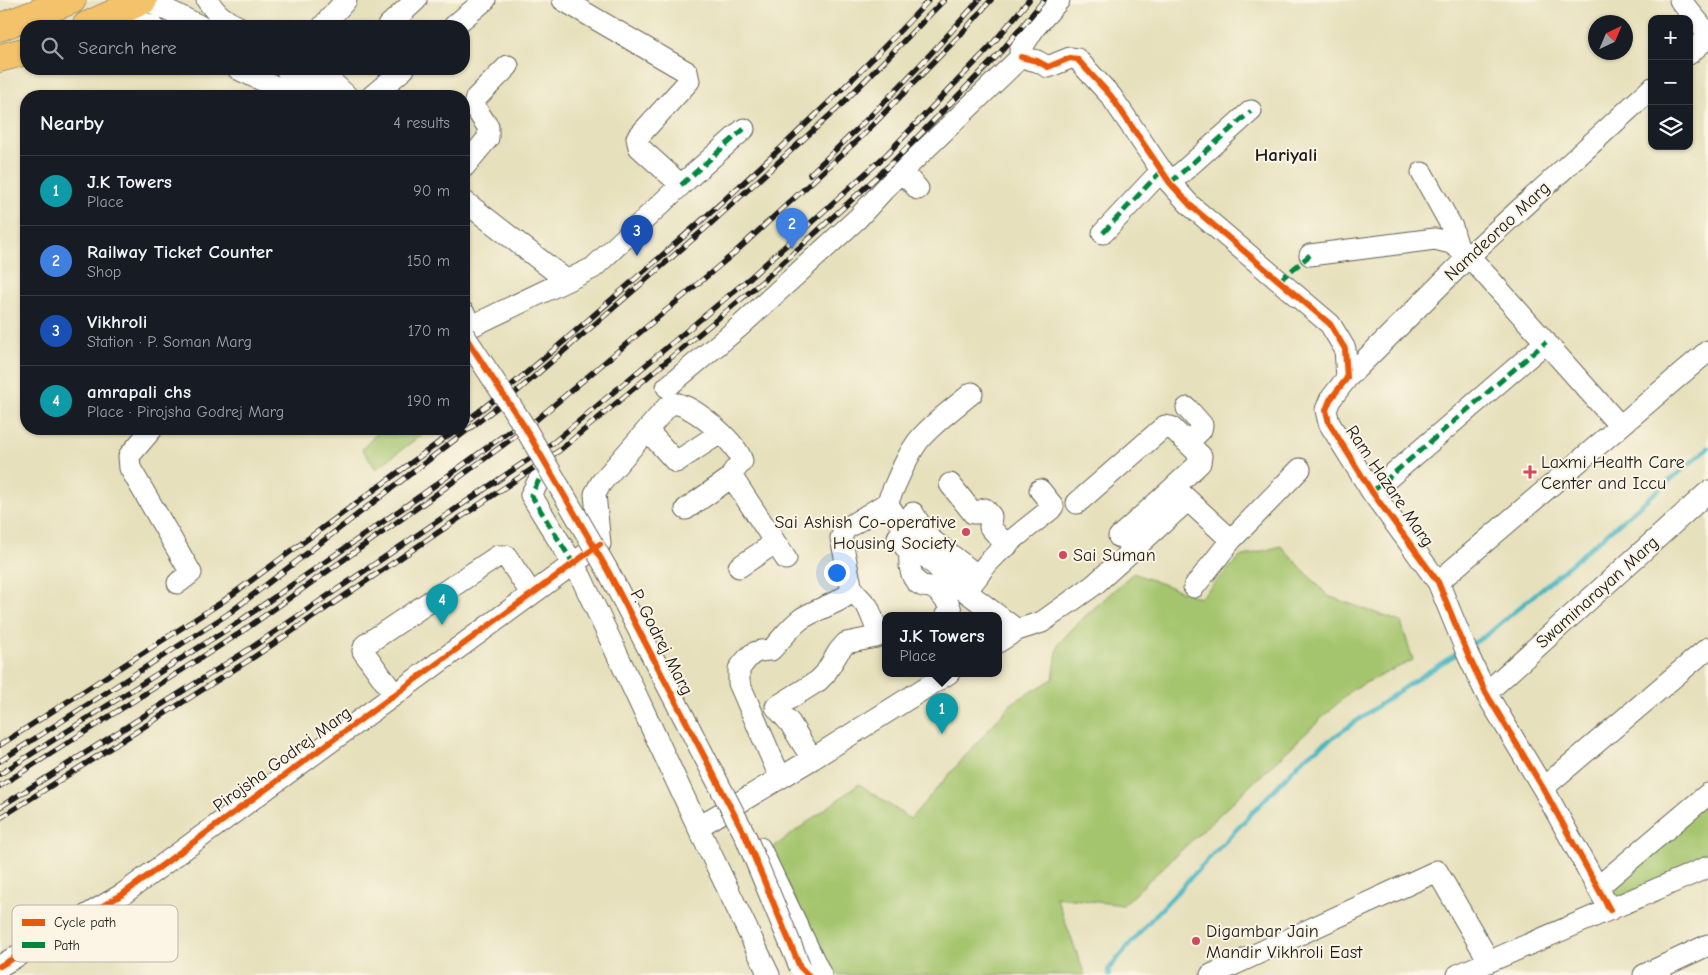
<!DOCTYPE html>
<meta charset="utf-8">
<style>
body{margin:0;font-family:"Comic Neue",sans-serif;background:#20242c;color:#f1f3f6}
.controls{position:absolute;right:15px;top:15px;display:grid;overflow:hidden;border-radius:10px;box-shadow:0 1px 4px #0004}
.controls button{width:45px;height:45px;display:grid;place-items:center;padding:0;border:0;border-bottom:1px solid #363941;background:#171b24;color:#f1f3f6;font:25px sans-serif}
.compass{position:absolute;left:1588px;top:15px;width:45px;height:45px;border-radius:50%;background:#171b24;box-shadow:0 1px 4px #0004;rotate:44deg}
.you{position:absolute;left:836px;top:572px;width:18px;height:18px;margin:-12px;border:4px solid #fff;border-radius:50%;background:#1a73e8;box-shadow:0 0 0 8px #1a73e833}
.badge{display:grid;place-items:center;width:32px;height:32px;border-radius:50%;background:#7c3aed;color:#fff;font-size:16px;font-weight:700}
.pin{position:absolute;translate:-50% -41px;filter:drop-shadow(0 1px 2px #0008)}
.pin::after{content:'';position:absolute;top:26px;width:18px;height:15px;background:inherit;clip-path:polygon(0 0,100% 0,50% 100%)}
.popup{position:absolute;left:882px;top:612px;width:120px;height:65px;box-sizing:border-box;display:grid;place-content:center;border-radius:10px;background:#171b24;filter:drop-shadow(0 1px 4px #0005);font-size:16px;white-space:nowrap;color:#9ea1a6}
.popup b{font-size:19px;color:#f1f3f6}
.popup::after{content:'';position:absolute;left:50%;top:100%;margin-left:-10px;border:10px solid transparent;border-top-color:#171b24}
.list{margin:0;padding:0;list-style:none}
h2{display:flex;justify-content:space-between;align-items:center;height:65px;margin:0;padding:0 20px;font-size:21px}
h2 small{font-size:16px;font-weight:400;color:#9ea1a6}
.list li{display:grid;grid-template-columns:32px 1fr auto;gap:15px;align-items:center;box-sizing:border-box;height:70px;padding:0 20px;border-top:1px solid #363941}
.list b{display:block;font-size:19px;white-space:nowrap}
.list p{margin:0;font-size:16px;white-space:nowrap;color:#9ea1a6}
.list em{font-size:16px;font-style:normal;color:#9ea1a6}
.icon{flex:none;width:28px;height:28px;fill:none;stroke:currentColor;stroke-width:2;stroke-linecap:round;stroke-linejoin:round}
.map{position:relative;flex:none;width:1708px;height:975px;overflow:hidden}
.search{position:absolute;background:#171b24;box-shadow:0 1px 4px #0004;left:20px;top:20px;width:450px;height:55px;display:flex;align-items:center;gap:12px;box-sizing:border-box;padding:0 18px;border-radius:20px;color:#9ea1a6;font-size:19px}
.panel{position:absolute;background:#171b24;box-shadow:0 1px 4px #0004;left:20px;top:90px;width:450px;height:345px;border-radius:20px}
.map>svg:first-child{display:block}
.green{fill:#a4c56d;stroke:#607044}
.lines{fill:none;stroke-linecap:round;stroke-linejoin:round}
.stream{stroke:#47b5c2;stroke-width:4.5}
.minor-casing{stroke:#636154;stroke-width:23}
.major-casing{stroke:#636154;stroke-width:29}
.minor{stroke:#fff;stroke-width:21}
.major{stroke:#f3c26a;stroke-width:28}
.rail-casing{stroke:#1c1c1c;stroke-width:5.5}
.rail{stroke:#fcf5e5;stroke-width:4;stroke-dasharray:11;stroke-linecap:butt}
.minor-bridge-casing{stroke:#636154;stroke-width:23;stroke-linecap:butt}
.minor-bridge{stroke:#fff;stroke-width:21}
.quiet{stroke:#00873e;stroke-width:5;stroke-dasharray:10 5;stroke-linecap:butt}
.cycleway-casing{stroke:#fcf5e5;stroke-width:9}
.cycleway{stroke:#e8590c;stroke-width:6}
.poi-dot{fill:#d1495b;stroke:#fcf5e5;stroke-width:2}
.labels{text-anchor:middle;stroke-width:4;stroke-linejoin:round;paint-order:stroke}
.street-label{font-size:18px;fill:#1c1c1c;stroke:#fcf5e5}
.poi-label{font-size:18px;fill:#1c1c1c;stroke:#fcf5e5;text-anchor:start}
.neighbourhood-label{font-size:19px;font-weight:bold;fill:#1c1c1c;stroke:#fcf5e5}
.key{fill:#fcf5e5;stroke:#b9b4a9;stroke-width:1}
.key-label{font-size:14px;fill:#1c1c1c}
</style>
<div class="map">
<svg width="1708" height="975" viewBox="0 0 1708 975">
<rect width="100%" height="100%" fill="#fcf5e5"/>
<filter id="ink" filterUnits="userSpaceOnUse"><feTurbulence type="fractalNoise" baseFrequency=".02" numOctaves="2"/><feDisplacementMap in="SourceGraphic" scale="10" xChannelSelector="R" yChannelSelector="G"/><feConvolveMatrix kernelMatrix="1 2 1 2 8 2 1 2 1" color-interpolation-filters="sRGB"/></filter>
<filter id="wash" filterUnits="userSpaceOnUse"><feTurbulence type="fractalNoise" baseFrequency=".0096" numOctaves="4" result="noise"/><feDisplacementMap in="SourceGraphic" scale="20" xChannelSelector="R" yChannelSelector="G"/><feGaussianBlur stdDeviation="1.12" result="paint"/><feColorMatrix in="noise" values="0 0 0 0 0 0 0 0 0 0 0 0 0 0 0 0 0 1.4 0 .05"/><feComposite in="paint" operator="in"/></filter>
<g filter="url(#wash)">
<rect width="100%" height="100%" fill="#e6e0bc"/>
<path class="green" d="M 381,429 L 429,429 L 376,469 L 362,449 Z
M 1281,546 L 1328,596 L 1401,622 L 1413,660 L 1353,689 L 1123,905 L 1056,897 L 1085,975 L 833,975 L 770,850 L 859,784 L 910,819 L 1012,703 L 1053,679 L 1058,644 L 1080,621 L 1133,573 L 1200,598 L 1240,557 Z
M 1708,798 L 1708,863 L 1619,903 L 1608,881 Z"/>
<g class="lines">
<path class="stream" d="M 1469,646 L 1488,634 L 1708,448
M 1109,975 L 1108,970 L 1146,925 L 1304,758 L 1409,684 L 1461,651"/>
</g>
</g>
<g filter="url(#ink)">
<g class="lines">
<g class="minor-casing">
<path id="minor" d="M 147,0 L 200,26
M 207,0 C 216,13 223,20 237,26
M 563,0 L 687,72 L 689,81 L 637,138 L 639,147 L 681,185
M 1680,0 L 1708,34
M 114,13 L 153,26
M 323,26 L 346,0
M 388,26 L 416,0
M 454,26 L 485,0
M 1689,54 L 1708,37
M 1021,57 L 1037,61 L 1048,67 L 1070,58 L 1077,59 L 1111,96 L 1170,183 L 1191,206 L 1330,324 L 1345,349 L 1347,378 L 1330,400 L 1326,410 L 1329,423 L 1372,492 L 1438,582 L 1468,655 L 1486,693 L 1543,788 L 1610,910
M 1021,57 L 1020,51 L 1035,27 L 1059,0
M 238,69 L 295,96
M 286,69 L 322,88 L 328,96
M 320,73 L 330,80 L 347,96
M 372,96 L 404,69
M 464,167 L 488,138 L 488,127 L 474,106 L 476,98 L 508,66
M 902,172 L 918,189
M 1422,173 L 1452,227 L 1458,248
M 1170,183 L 1251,111
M 464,201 L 566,280
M 1103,233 L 1162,170
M 1310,255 L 1435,239 L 1451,243 L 1469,256 L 1620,426
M 464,313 L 472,326 L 593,268 L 681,185 L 744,129
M 1347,378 L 1469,256 L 1652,88
M 667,387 L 738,328 L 858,218 L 891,182 L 1021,57
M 1187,408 L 1202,425 L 1201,430 L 1188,442
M 152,429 L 129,456 L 130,468 L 191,573 L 178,583
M 647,430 L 676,462 L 720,433
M 539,480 L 531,495 L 581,577 L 698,827 L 769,975
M 950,484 L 973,513 L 977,513 L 985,509 L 991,516 L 990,527 L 1007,546
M 1372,492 L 1546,342
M 887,503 L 918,549 L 952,581 L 1017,630
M 887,503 C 897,482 905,458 919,440 C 934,422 954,408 972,393
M 1077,503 L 1165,426 L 1171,427 L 1201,456 L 1200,463 L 1174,487 L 1188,500
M 686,509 L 732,477
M 913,513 L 928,537 L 978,576 L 969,587
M 898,537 L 910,554 C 909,565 910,581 923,586 C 925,587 928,586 930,587 C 938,589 950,604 951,611 L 946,615
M 1119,537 L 1174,487
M 600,544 L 595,494 L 601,483 L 667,407 C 670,405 674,403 678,404 C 697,409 736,442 742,461 L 733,472 L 732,477 L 786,559
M 739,567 L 775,543
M 978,576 C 991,554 1030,526 1051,509 L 1053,506 L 1040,490
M 1438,582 L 1708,351
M 1194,587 L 1231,540
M 998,642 L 1017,630 L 1042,622 L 1094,585 L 1188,500 L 1231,540 L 1300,469
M 1486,693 L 1708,492
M 394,694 L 363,651 L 365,645 L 498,556 L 506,556 L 531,593
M 812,759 L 790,723 L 776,707 L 818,681 L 825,674 L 839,651 L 846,643 L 876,637 L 878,632 L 868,607 L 852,590
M 780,777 L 739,683 L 739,669 C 751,654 751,651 771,650 C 781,640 790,627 801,619 C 815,609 844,602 852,590 L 841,538 L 845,529 L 887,503
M 1543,788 L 1708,648
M 698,827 L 812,759 L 949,673
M 760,848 L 821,975
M 1598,887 L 1708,794
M 0,966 L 123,894 L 600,544
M 1211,975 L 1437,871 L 1489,961
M 1458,975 L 1708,867
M 1644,975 L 1708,945"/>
</g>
<g class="major-casing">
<path id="major" d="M 86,26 L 143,0
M 0,27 L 72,0
M 0,58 L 26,51"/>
</g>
<use href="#minor" class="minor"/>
<use href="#major" class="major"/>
<g class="rail-casing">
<path id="rail" d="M 810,174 C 869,119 926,61 979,0
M 464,423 C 523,378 579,328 635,279 C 738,190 836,100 929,0
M 0,745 L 222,602 L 457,429
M 0,761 L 228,614 L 513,395 L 708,226 L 840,106 L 944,0
M 0,774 L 234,625 L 423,494 L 518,425
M 0,786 L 240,633 L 431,498 L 529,426 L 732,255 L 862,136 L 962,33 L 991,0
M 0,807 L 251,648 L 554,442 L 752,276 L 887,154 L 989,48 L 1029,0
M 0,818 L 254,657 L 560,450 L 764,280 L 893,162 L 999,54 L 1044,0"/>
</g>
<use href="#rail" class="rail"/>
<g class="minor-bridge-casing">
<path id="minor-bridge" d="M 464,335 L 524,426 L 608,571 L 745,835 L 800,967"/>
</g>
<use href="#minor-bridge" class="minor-bridge"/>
<path class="quiet" d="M 1170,183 L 1251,111
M 681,185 L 744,129
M 1103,233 L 1162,170
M 1280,280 L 1310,255
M 539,480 L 531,495 L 573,563
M 1372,492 L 1546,342"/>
<g class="cycleway-casing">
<path id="cycleway" d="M 1021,57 L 1037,61 L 1048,67 L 1070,58 L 1077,59 L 1111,96 L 1170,183 L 1191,206 L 1330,324 L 1345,349 L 1347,378 L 1330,400 L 1326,410 L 1329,423 L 1372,492 L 1438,582 L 1468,655 L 1486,693 L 1543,788 L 1610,910
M 464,335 L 524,426 L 608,571 L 745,835 L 800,967 L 808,975
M 0,966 L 123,894 L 600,544"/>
</g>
<use href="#cycleway" class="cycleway"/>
</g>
</g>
<g class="poi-dot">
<path d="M1527.5 464.5h5v5h5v5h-5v5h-5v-5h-5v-5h5z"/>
<circle cx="966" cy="532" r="5"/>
<circle cx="1063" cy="555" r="5"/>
<circle cx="1196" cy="941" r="5"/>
</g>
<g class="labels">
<g class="street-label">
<text transform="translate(1497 231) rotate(-43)" y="6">Namdeorao Marg</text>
<text transform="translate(1390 486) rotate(56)" y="6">Ram Hazare Marg</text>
<text transform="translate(1597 592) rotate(-42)" y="6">Swaminarayan Marg</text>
<text transform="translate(662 642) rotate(63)" y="6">P. Godrej Marg</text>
<text transform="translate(282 759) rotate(-36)" y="6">Pirojsha Godrej Marg</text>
</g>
<g class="poi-label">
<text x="1541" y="468">Laxmi Health Care<tspan x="1541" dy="21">Center and Iccu</tspan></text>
<text x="956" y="528" text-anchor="end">Sai Ashish Co-operative<tspan x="956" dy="21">Housing Society</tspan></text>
<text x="1073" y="561">Sai Suman</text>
<text x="1206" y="937">Digambar Jain<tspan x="1206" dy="21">Mandir Vikhroli East</tspan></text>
</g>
<g class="neighbourhood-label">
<text x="1286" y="161">Hariyali</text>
</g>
</g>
<rect x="12" y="905" width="166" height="57" rx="8" class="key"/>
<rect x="22" y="919" width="23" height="7" fill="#e8590c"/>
<rect x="22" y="942" width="23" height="6" fill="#00873e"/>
<g class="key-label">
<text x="54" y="927">Cycle path</text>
<text x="54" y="950">Path</text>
</g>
</svg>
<div class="controls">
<button>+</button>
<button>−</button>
<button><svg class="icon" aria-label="layers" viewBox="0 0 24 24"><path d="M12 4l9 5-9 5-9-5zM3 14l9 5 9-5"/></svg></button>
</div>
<svg class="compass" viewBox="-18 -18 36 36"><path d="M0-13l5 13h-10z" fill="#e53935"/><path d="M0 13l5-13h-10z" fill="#9ea1a6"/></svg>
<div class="you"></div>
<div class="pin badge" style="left:942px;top:734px;background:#0f9aa8">1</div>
<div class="popup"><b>J.K Towers</b>Place</div>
<div class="pin badge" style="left:792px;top:249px;background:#3f7fe0">2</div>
<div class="pin badge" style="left:637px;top:256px;background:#1a4fb4">3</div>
<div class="pin badge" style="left:442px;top:625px;background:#0f9aa8">4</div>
<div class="search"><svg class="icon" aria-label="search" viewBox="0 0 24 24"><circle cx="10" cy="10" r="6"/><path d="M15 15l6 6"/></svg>Search here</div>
<section class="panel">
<h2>Nearby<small>4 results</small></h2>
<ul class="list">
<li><span class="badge" style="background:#0f9aa8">1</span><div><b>J.K Towers</b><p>Place</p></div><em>90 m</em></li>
<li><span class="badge" style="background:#3f7fe0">2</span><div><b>Railway Ticket Counter</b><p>Shop</p></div><em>150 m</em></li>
<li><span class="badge" style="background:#1a4fb4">3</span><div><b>Vikhroli</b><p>Station · P. Soman Marg</p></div><em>170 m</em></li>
<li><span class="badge" style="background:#0f9aa8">4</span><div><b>amrapali chs</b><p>Place · Pirojsha Godrej Marg</p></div><em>190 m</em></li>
</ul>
</section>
</div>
